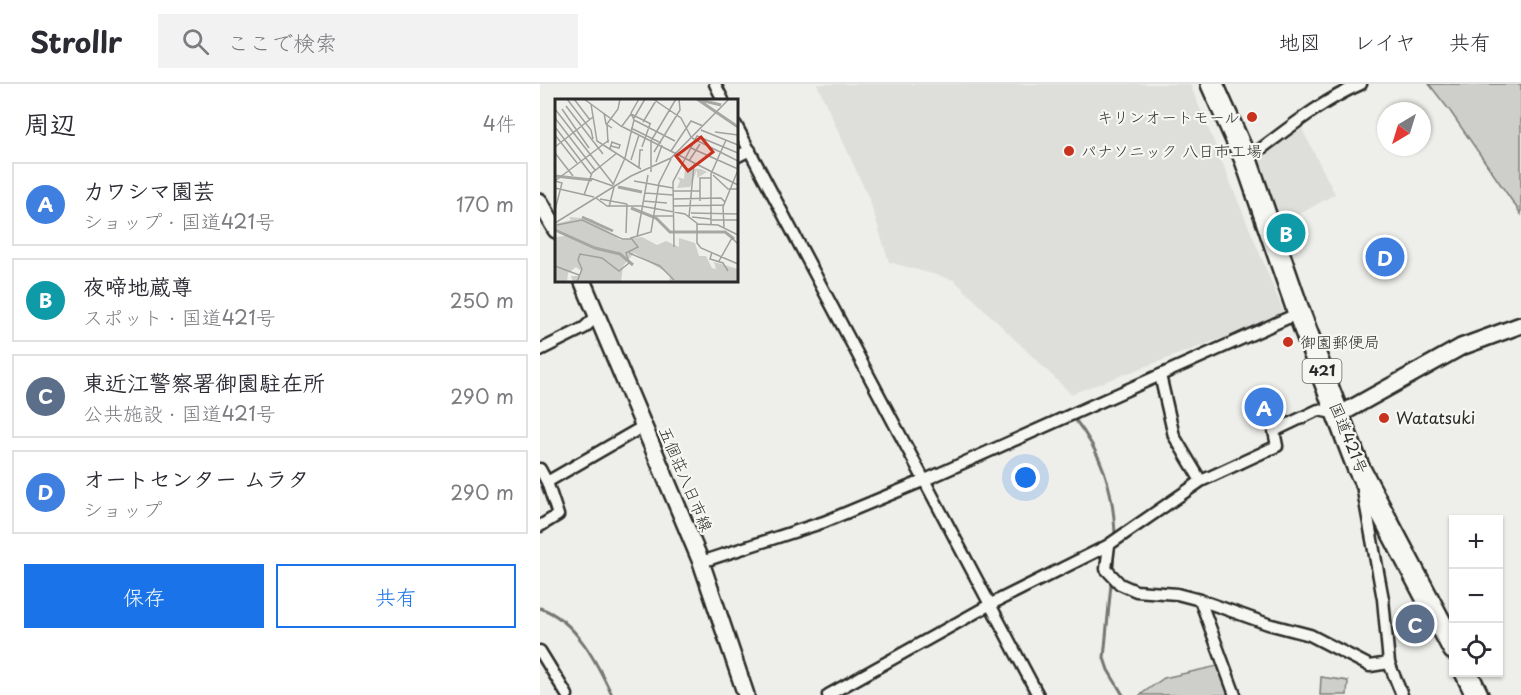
<!DOCTYPE html>
<html lang="ja">
<meta charset="utf-8">
<style>
body{margin:0;font-family:"Playpen Sans","Klee One",sans-serif;background:#f2f2f3;color:#2b2b33}
.controls{position:absolute;right:18px;bottom:18px;display:grid;overflow:hidden;border-radius:0px;box-shadow:0 2px 4px #0004}
.controls button{width:54px;height:54px;display:grid;place-items:center;padding:0;border:0;border-bottom:2px solid #e1e1e2;background:#fff;color:#2b2b33;font:30px sans-serif}
.compass{position:absolute;left:837px;top:18px;width:54px;height:54px;border-radius:50%;background:#fff;box-shadow:0 2px 4px #0004;rotate:218deg}
.you{position:absolute;left:486px;top:394px;width:21px;height:21px;margin:-15px;border:4px solid #fff;border-radius:50%;background:#1a73e8;box-shadow:0 0 0 9px #1a73e833}
.badge{display:grid;place-items:center;width:39px;height:39px;border-radius:50%;background:#1a73e8;color:#fff;font-size:20px;font-weight:700}
.pin{position:absolute;translate:-50% -50%;border:3px solid #fff;box-shadow:0 2px 6px #0006}
.list{margin:0;padding:0;list-style:none}
h2{display:flex;justify-content:space-between;align-items:center;height:78px;margin:0;padding:0 24px;font-size:26px}
h2 small{font-size:20px;font-weight:400;color:#7c7c81}
.list li{display:grid;grid-template-columns:39px 1fr auto;gap:18px;align-items:center;box-sizing:border-box;height:84px;margin:0 12px 12px;padding:0 12px;border:2px solid #e1e1e2;border-radius:0px}
.list b{display:block;font-size:22px;white-space:nowrap}
.list p{margin:0;font-size:20px;white-space:nowrap;color:#7c7c81}
.list em{font-size:20px;font-style:normal;color:#7c7c81}
.actions{display:flex;gap:12px;padding:18px 24px}
.actions a{flex:1;padding:14px 0;border:2px solid #1a73e8;border-radius:0px;text-align:center;font-size:21px;color:#1a73e8}
.actions .main{background:#1a73e8;color:#fff}
.icon{flex:none;width:33px;height:33px;fill:none;stroke:currentColor;stroke-width:2;stroke-linecap:round;stroke-linejoin:round}
.map{position:relative;flex:none;width:981px;height:611px;overflow:hidden}
header{display:flex;align-items:center;gap:36px;box-sizing:border-box;height:84px;padding:0 30px;background:#fff;border-bottom:2px solid #e1e1e2}
header strong{font-size:28px}
nav{display:flex;gap:33px;margin-inline-start:auto;font-size:21px}
.search{width:420px;height:54px;background:#f2f2f3;display:flex;align-items:center;gap:15px;box-sizing:border-box;padding:0 21px;border-radius:0px;color:#7c7c81;font-size:22px}
main{display:flex}
aside{flex:1;background:#fff}
.map>svg:first-child{display:block}
.built{fill:#dededb}
.green{fill:#cececa;stroke:#7c7c7a;stroke-width:1.5}
.lines{fill:none;stroke-linecap:round;stroke-linejoin:round}
.stream{stroke:#757573;stroke-width:3}
.street-casing{stroke:#2b2b2b;stroke-width:15}
.secondary-casing{stroke:#2b2b2b;stroke-width:20}
.highway-casing{stroke:#2b2b2b;stroke-width:26}
.street{stroke:#f6f6f2;stroke-width:10}
.secondary{stroke:#f6f6f2;stroke-width:15}
.highway{stroke:#f6f6f2;stroke-width:21}
.poi-dot{fill:#c8321e;stroke:#f6f6f2;stroke-width:2}
.labels{text-anchor:middle;stroke-width:4.5;stroke-linejoin:round;paint-order:stroke}
.shield{fill:#f6f6f2;stroke:#686867;stroke-width:1.5}
.shield-label{font-size:15px;font-weight:bold;fill:#2b2b2b}
.poi-label{font-size:16px;fill:#2b2b2b;stroke:#f6f6f2;text-anchor:start}
.street-label{font-size:16px;fill:#2b2b2b;stroke:#f6f6f2}
.inset-river{fill:none;stroke:#a6a6a3;stroke-width:3}
.inset-road{fill:none;stroke:#a0a09e;stroke-width:1.5}
.view{fill:#c8321e;fill-opacity:0.15;stroke:#c8321e;stroke-width:3}
.inset-edge{fill:none;stroke:#2b2b2b;stroke-width:3}
</style>
<header>
<strong>Strollr</strong>
<div class="search"><svg class="icon" aria-label="search" viewBox="0 0 24 24"><circle cx="10" cy="10" r="6"/><path d="M15 15l6 6"/></svg>ここで検索</div>
<nav><a>地図</a><a>レイヤ</a><a>共有</a></nav>
</header>
<main>
<aside>
<h2>周辺<small>4件</small></h2>
<ul class="list">
<li><span class="badge" style="background:#3f7fe0">A</span><div><b>カワシマ園芸</b><p>ショップ · 国道421号</p></div><em>170 m</em></li>
<li><span class="badge" style="background:#0f9aa8">B</span><div><b>夜啼地蔵尊</b><p>スポット · 国道421号</p></div><em>250 m</em></li>
<li><span class="badge" style="background:#5c6f8a">C</span><div><b>東近江警察署御園駐在所</b><p>公共施設 · 国道421号</p></div><em>290 m</em></li>
<li><span class="badge" style="background:#3f7fe0">D</span><div><b>オートセンター ムラタ</b><p>ショップ</p></div><em>290 m</em></li>
</ul>
<div class="actions"><a class="main">保存</a><a>共有</a></div>
</aside>
<div class="map">
<svg width="981" height="611" viewBox="0 0 981 611">
<rect width="100%" height="100%" fill="#eeeeea"/>
<filter id="ink" filterUnits="userSpaceOnUse"><feTurbulence type="fractalNoise" baseFrequency=".0167" numOctaves="2"/><feDisplacementMap in="SourceGraphic" scale="12" xChannelSelector="R" yChannelSelector="G"/><feConvolveMatrix kernelMatrix="1 2 1 2 8 2 1 2 1" color-interpolation-filters="sRGB"/></filter>
<g filter="url(#ink)">
<path class="built" d="M 277,0 L 650,0 L 745,231 L 531,310 L 414,196 L 349,178 L 330,117 Z
M 760,41 L 795,110 L 735,144 L 713,75 Z"/>
<path class="green" d="M 889,0 L 981,0 L 981,130 L 910,27 Z
M 682,581 L 694,611 L 600,611 L 624,594 Z
M 781,593 L 808,597 L 807,611 L 780,611 Z"/>
<g class="lines">
<path class="stream" d="M 534,334 C 562,370 573,403 575,449
M 573,488 L 574,461
M 571,500 L 564,574 L 568,586 L 583,611
M 0,524 C 36,536 57,579 72,611"/>
<g class="street-casing">
<path id="street" d="M 175,0 L 183,16
M 196,41 L 498,611
M 196,73 L 210,66
M 706,76 C 743,49 779,18 821,0
M 0,266 L 44,244 L 58,231
M 620,291 L 634,352 L 661,397
M 0,385 L 7,398 L 18,431 L 0,442
M 7,398 L 104,342
M 823,407 L 843,515 L 849,579 L 862,611
M 569,461 L 566,485 L 580,500 L 596,507 L 637,510 L 660,516 L 728,540 L 770,551 L 830,582 L 849,579
M 161,478 L 284,438 L 385,396 L 759,229
M 660,516 L 695,611
M 0,567 L 27,611
M 288,611 L 451,520 L 567,462 L 661,397 L 737,362 L 734,347 L 778,326 L 798,330"/>
</g>
<g class="secondary-casing">
<path id="secondary" d="M 0,118 L 16,146
M 42,196 L 161,478 L 206,611
M 799,331 L 921,263 L 981,241"/>
</g>
<g class="highway-casing">
<path id="highway" d="M 672,0 L 706,76 L 759,229 L 818,383 L 914,565
M 926,588 L 937,611"/>
</g>
<use href="#street" class="street"/>
<use href="#secondary" class="secondary"/>
<use href="#highway" class="highway"/>
</g>
</g>
<g class="poi-dot">
<circle cx="712" cy="33" r="6"/>
<circle cx="529" cy="67" r="6"/>
<circle cx="748" cy="258" r="6"/>
<circle cx="844" cy="334" r="6"/>
</g>
<g class="labels">
<rect class="shield" x="762.5" y="275" width="39" height="24" rx="4.5"/>
<g class="shield-label">
<text x="782" y="292">421</text>
</g>
<g class="poi-label">
<text x="700" y="39" text-anchor="end">キリンオートモール</text>
<text x="541" y="73">パナソニック 八日市工場</text>
<text x="760" y="264">御園郵便局</text>
<text x="856" y="340">Watatsuki</text>
</g>
<g class="street-label">
<text transform="translate(809 354) rotate(68)" y="6">国道421号</text>
<text transform="translate(146 395) rotate(67)" y="6">五個荘八日市線</text>
</g>
</g>
<g transform="translate(15 15)">
<rect width="183" height="183" fill="#eeeeea"/>
<path d="M 130,69 L 146,70 L 152,73 L 142,79 L 142,71 L 135,88 L 122,89 L 125,82 L 122,78 L 129,80 ZM 14,118 L 37,120 L 65,141 L 87,138 L 102,146 L 111,142 L 124,148 L 124,139 L 140,144 L 144,157 L 151,157 L 157,169 L 161,170 L 159,163 L 183,170 L 183,183 L 114,183 L 115,177 L 109,172 L 79,154 L 68,167 L 66,183 L 18,183 L 16,177 L 23,177 L 26,172 L 21,168 L 13,174 L 12,183 L 0,183 L 0,138 L 11,137 L 0,130 L 0,125 L 16,121 Z" fill="#cececa"/>
<path class="inset-river" d="M 142,0 L 183,28M 145,1 L 166,6M 0,77 L 37,81M 63,88 L 87,93M 76,109 L 101,119 L 115,133 L 170,133 L 179,140M 27,118 L 58,132M 0,131 L 40,149 L 65,155 L 78,166"/>
<path class="inset-road" d="M 12,0 L 36,31 L 38,40M 19,0 L 35,21M 29,0 L 66,27 L 183,86M 98,0 L 126,19 L 136,38M 36,5 L 42,42 L 86,70M 11,7 L 48,55M 0,10 L 59,86M 7,10 L 34,49M 49,14 L 51,25 L 57,29M 0,19 L 40,71M 79,19 L 90,0M 79,21 L 120,42M 88,23 L 102,0M 67,27 L 76,15 L 96,25M 0,28 L 36,75M 76,29 L 106,44M 146,31 L 183,46M 160,33 L 183,36M 0,36 L 22,64M 137,39 L 183,62M 96,42 L 121,0M 53,44 L 52,25 L 63,10 L 65,0M 56,47 L 64,49 L 65,46 L 57,43 L 55,49 L 56,50M 0,48 L 38,18M 87,48 L 95,25M 136,49 L 183,70M 116,52 L 136,22 L 148,27M 99,53 L 125,11 L 124,0M 0,54 L 18,77M 76,61 L 84,36M 134,62 L 145,45M 101,63 L 107,46M 84,68 L 85,51 L 88,51M 96,73 L 96,42M 158,76 L 173,90 L 183,90M 35,79 L 58,87M 0,82 L 54,41M 0,82 L 7,84 L 0,111M 79,82 L 118,89M 58,86 L 70,59 L 79,21 L 76,14 L 84,0M 0,89 L 39,98M 118,92 L 145,92M 90,94 L 118,96M 29,96 L 37,74 L 62,54M 41,99 L 52,107 L 86,107 L 130,115 L 143,125 L 163,126 L 183,136M 45,100 L 72,105M 118,100 L 166,99 L 170,103M 88,102 L 112,104M 145,102 L 145,79 L 156,79M 118,107 L 169,106M 54,108 L 59,88M 136,114 L 183,115M 98,117 L 119,117M 134,118 L 139,65M 137,118 L 156,120M 156,121 L 183,121M 0,124 L 76,77 L 116,59 L 174,0M 142,125 L 142,144 L 146,149 L 183,165M 156,125 L 156,75 L 171,41M 2,126 L 27,121 L 67,140 L 76,140M 169,128 L 168,108 L 183,71M 71,134 L 72,105M 82,138 L 93,76M 119,148 L 118,83 L 142,37 L 183,54M 157,153 L 155,160 L 168,164 L 173,172M 74,154 L 105,167 L 119,181M 164,162 L 177,139 L 183,145M 0,167 L 24,176M 22,183 L 27,170 L 23,161 L 25,155 L 47,159 L 64,172 L 74,164 L 71,154 L 83,148 L 76,139 L 96,133 L 104,84 L 116,60"/>
<path class="view" d="M 146,38 L 158,53 L 133,72 L 121,57 Z"/>
<rect width="183" height="183" class="inset-edge"/>
</g>
</svg>
<div class="controls">
<button>+</button>
<button>−</button>
<button><svg class="icon" aria-label="locate" viewBox="0 0 24 24"><circle cx="12" cy="12" r="6"/><path d="M12 2v4M12 18v4M2 12h4M18 12h4"/></svg></button>
</div>
<svg class="compass" viewBox="-18 -18 36 36"><path d="M0-13l5 13h-10z" fill="#e53935"/><path d="M0 13l5-13h-10z" fill="#7c7c81"/></svg>
<div class="you"></div>
<div class="pin badge" style="left:724px;top:323px;background:#3f7fe0">A</div>
<div class="pin badge" style="left:746px;top:149px;background:#0f9aa8">B</div>
<div class="pin badge" style="left:875px;top:540px;background:#5c6f8a">C</div>
<div class="pin badge" style="left:845px;top:173px;background:#3f7fe0">D</div>
</div>
</main>
